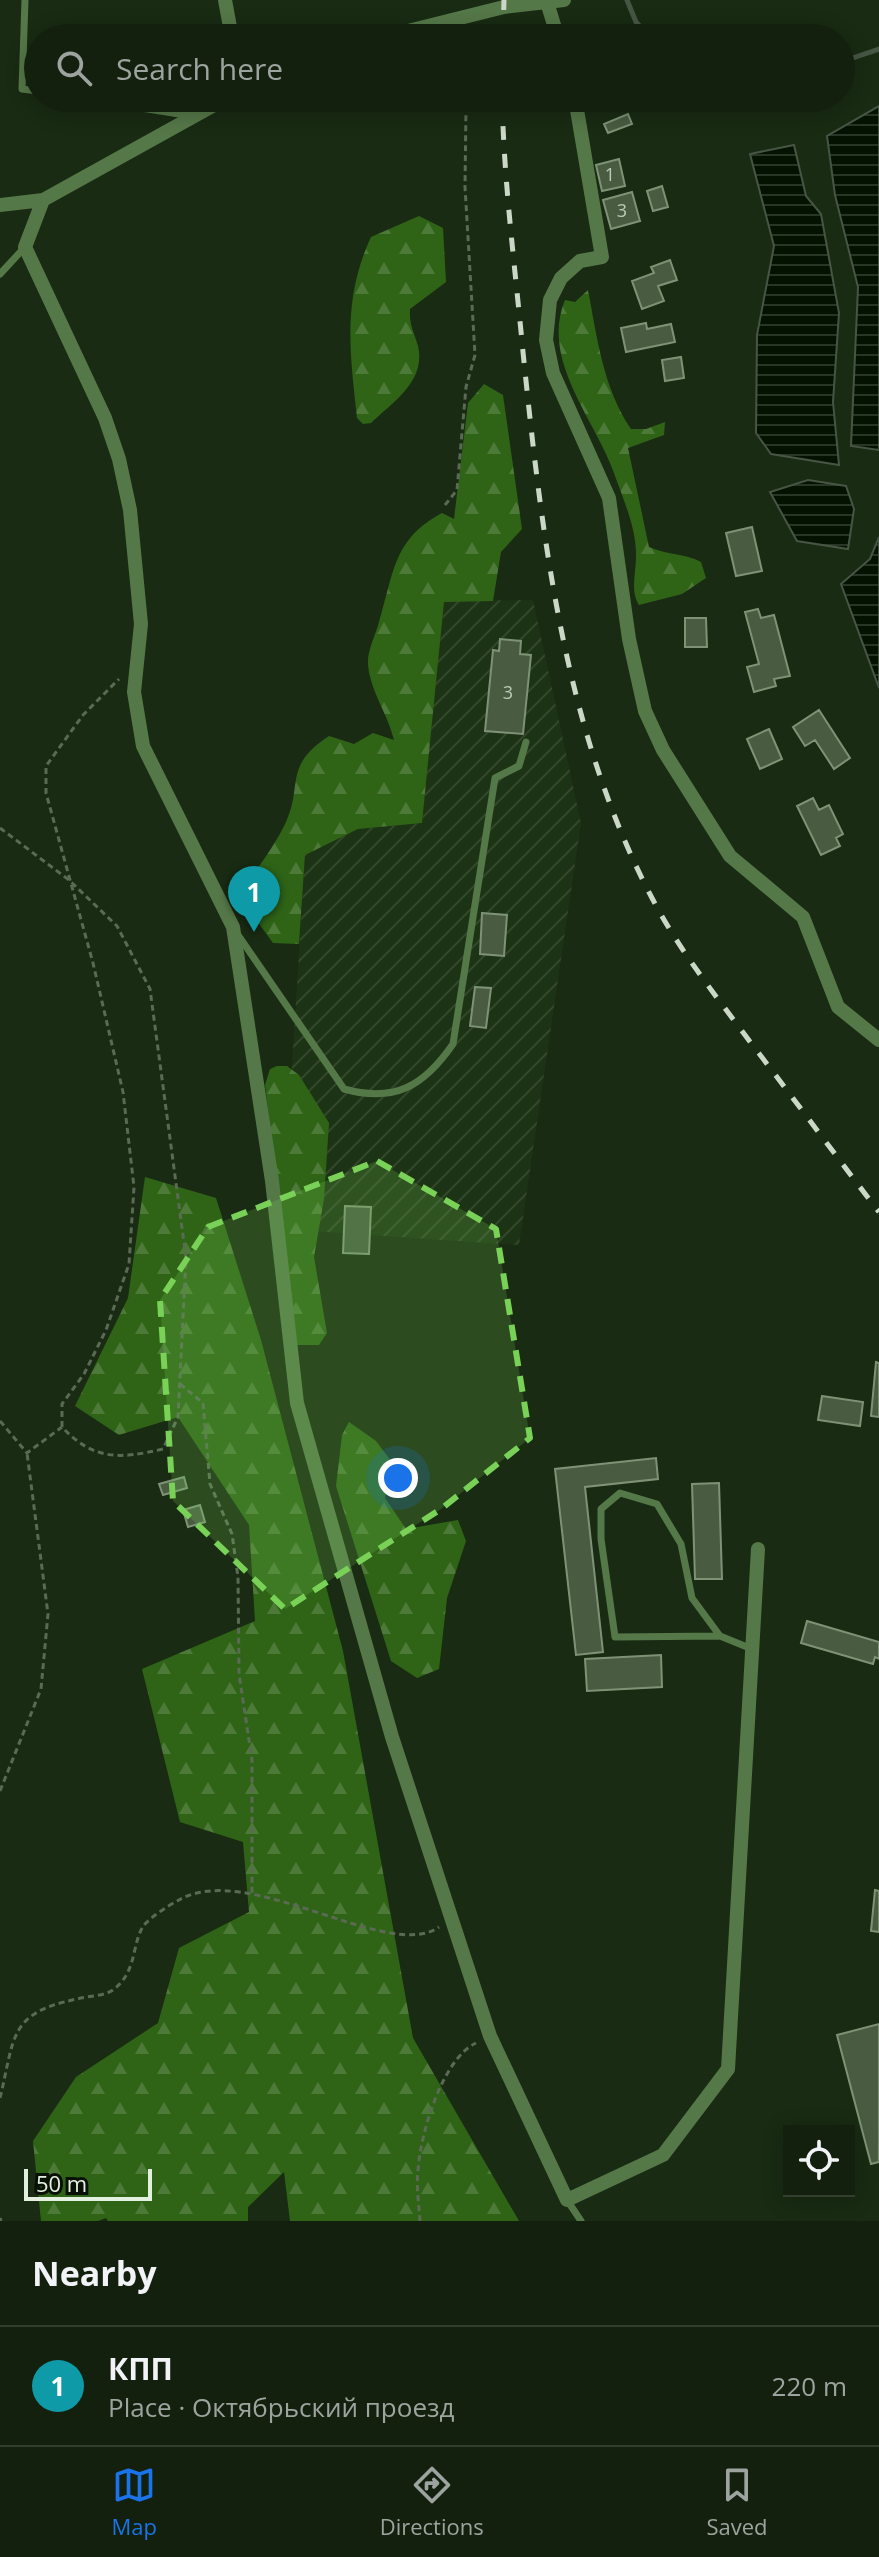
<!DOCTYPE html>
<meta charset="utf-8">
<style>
body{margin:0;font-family:"Open Sans",sans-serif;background:#202d1c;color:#f1f3f6}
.controls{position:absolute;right:24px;bottom:24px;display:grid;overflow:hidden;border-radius:0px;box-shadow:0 4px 20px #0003}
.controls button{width:72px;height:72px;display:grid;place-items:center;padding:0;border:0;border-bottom:2px solid #323e2e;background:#13200e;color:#f1f3f6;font:40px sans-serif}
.scale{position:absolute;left:24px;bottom:20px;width:128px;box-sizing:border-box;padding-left:8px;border:4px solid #e3efdf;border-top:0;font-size:22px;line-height:28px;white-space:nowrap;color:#e3efdf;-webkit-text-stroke:6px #091107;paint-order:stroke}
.you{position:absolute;left:398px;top:1478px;width:28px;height:28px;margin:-20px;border:6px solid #fff;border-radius:50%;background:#1a73e8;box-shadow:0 0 0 12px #1a73e833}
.badge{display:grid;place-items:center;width:52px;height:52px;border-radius:50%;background:#1a73e8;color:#fff;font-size:26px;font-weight:700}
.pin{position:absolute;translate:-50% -66px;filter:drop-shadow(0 2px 4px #0008)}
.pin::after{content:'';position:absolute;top:42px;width:28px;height:24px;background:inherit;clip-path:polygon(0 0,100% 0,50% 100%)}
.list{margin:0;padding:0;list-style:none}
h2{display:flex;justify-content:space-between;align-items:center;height:104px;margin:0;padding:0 32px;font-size:34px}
h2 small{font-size:26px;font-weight:400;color:#9da39e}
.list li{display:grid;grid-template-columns:52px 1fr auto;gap:24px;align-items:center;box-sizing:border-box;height:120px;padding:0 32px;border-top:2px solid #323e2e}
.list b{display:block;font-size:30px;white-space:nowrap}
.list p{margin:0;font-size:26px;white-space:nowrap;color:#9da39e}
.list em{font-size:26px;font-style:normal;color:#9da39e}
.icon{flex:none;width:44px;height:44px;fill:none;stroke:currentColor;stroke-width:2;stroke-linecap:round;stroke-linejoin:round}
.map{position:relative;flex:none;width:879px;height:2221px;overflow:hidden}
.search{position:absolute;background:#13200e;box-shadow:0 4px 20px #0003;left:24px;right:24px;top:24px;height:88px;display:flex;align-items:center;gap:20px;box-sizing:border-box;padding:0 28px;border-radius:44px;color:#9da39e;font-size:30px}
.sheet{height:224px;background:#13200e}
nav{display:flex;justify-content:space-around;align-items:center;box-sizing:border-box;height:112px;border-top:2px solid #323e2e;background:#13200e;font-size:22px;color:#9da39e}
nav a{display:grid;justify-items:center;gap:4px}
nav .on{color:#1a73e8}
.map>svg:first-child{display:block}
.industrial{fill:url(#industrial-furrows)}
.forest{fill:url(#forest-firs)}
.water{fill:url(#water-rules);stroke:#475544;stroke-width:2}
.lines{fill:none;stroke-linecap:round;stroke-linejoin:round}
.stream{stroke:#475544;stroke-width:5}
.building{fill:#495c42;stroke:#7e9376;stroke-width:2}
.path{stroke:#5a6a55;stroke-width:3;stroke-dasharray:6 4;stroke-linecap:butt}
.service{stroke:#557848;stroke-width:7}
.minor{stroke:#557848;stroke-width:14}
.rail{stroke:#cbd8c7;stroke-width:5;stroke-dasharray:14 14;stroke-linecap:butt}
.marked{fill:#79d157;fill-opacity:0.2;stroke:#79d157;stroke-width:6;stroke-dasharray:16 10;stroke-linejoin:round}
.labels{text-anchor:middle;stroke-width:8;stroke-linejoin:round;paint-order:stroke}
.number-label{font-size:18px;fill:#bccab8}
</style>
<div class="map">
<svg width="879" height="2221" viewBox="0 0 879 2221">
<defs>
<pattern id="industrial-furrows" width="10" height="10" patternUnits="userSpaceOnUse" patternTransform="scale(2)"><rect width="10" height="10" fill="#1d3315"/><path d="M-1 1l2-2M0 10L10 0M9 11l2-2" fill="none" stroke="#33472b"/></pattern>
<pattern id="forest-firs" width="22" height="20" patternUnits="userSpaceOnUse" patternTransform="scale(2)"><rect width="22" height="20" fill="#2f6417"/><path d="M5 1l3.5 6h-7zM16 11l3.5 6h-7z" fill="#4d7a38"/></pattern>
<pattern id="water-rules" width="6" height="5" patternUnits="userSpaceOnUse" patternTransform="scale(2)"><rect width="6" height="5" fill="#041301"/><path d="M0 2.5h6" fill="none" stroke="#283626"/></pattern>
</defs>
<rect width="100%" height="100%" fill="#192b13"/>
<path class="industrial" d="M 533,600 L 581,823 L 519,1245 L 282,1229 L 305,855 L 358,829 L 422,823 L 444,601 Z"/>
<path class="forest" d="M 419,216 L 443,228 L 446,282 L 410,309 C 409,325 414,332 418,346 C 426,381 394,401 371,423 L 363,424 L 357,418 C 350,352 342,300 371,237 Z
M 588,290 C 597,337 603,388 631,429 L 646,429 L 665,422 L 664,435 L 628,448 L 649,547 C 667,555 684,553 701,562 L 706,578 L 682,594 L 639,605 C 630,591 636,573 636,557 C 637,529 623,499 614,473 C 595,419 540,360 565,300 L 575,302 Z
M 484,384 L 503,395 L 522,529 L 501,552 L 493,601 L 444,602 L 422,823 L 358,829 L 305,855 L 299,944 L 273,943 L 239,896 C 254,872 274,848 286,822 C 303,785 283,766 329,736 L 354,744 L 373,733 L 394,740 C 388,714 370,691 368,664 C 367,651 376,634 379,622 C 394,573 393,539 442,513 L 454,519 L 468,403 Z
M 277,1066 L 287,1066 L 299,1075 L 329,1123 L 324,1199 L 314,1257 L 327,1333 L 319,1345 L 297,1345 L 265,1085 L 270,1069 Z
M 145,1177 L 216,1198 L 261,1340 L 343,1651 L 413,2038 L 519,2221 L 290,2221 L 284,2172 L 248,2207 L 248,2221 L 108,2221 L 106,2218 L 98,2221 L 41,2221 L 33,2141 L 76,2077 L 158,2023 L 179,1948 L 249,1912 L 243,1842 L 180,1822 L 142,1669 L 255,1621 L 249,1525 L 178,1417 L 119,1435 L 75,1406 L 128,1298 Z
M 349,1422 L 376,1441 L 391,1461 L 385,1498 L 406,1529 L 458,1520 L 466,1541 L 447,1598 L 439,1669 L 417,1678 L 391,1661 L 336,1486 L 342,1435 Z"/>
<path class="water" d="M 879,106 L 879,450 L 851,446 L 858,287 L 835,195 L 827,136 Z
M 794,145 L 806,196 L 821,214 L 839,313 L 833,402 L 839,465 L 771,454 L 756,433 L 757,335 L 774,246 L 750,154 Z
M 808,480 L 846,486 L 854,509 L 848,549 L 797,541 L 770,492 Z
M 879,537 L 879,688 L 841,584 L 870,559 Z"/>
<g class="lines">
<path class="stream" d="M 627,0 L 636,22 L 650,38
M 841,62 L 879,49
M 713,98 L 730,102 L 749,98"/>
</g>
<path class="building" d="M 628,114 L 632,124 L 608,133 L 604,124 Z
M 619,159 L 625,186 L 602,191 L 596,165 Z
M 662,186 L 668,207 L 653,211 L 647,191 Z
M 632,192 L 640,221 L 611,229 L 603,200 Z
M 670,260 L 677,280 L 658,286 L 664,301 L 642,309 L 632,281 L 654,273 L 651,267 Z
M 646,323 L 647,329 L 671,324 L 675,342 L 626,352 L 621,328 Z
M 681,357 L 684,378 L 665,381 L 662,360 Z
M 752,527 L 762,571 L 736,576 L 726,533 Z
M 758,609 L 761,618 L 774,615 L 790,676 L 774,679 L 776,686 L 754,692 L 747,667 L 759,664 L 745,612 Z
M 685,618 L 706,618 L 707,647 L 685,647 Z
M 500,639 L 521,641 L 520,654 L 531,655 L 523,734 L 485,731 L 493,650 L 499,651 Z
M 819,710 L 850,758 L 834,769 L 815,740 L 805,746 L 793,727 Z
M 769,729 L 782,759 L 760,769 L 747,739 Z
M 813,798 L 819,810 L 829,805 L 843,834 L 836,838 L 840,846 L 821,855 L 797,806 Z
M 482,913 L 507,915 L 504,956 L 480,954 Z
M 475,987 L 491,988 L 486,1028 L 470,1026 Z
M 345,1206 L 371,1207 L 369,1254 L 343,1253 Z
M 876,1362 L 879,1363 L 879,1417 L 871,1416 Z
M 822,1396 L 863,1402 L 860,1426 L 818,1420 Z
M 656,1458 L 658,1479 L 585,1487 L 603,1652 L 576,1655 L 555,1469 Z
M 184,1477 L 187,1488 L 163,1495 L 159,1484 Z
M 719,1483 L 722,1579 L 695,1579 L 692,1484 Z
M 200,1505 L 205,1522 L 188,1527 L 183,1510 Z
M 807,1621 L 879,1642 L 879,1659 L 875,1657 L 873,1664 L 801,1643 Z
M 661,1655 L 662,1687 L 587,1691 L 585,1659 Z
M 875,1890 L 879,1891 L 879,1932 L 871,1931 Z
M 879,2024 L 879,2162 L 871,2164 L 837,2035 Z"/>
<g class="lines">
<path class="path" d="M 445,505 L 457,490 L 466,387 L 475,355 L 465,187 L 466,107 L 462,98
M 0,828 L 69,880 L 117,926 L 150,989 L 186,1258 L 178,1417 L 163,1449 C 120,1459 94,1461 62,1427 L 62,1404 L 84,1374 L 106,1330 L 129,1264 L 134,1187 L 123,1092 L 93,963 L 46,793 L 46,766 L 83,715 L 119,679
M 180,1384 L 203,1403 L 210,1484 L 232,1534 L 238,1577 L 239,1674 L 252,1760 L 252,1894
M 0,1421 L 27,1453 L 62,1427
M 0,1791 L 41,1689 L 48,1614 L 27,1453
M 0,2098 C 15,2037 8,2013 77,1999 C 87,1996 105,1996 113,1990 C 138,1971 131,1944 144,1925 C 151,1917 169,1905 179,1900 C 248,1860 389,1963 439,1927
M 0,2218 L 1,2221
M 420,2221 C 419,2205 416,2187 418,2171 C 420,2135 442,2059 476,2043"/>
<path class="service" d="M 25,0 L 22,89 L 38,91
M 78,98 L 192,116
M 0,274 L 25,247
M 238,935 L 344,1089 C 395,1103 424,1086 453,1044 L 495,778 L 519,766 L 526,742
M 720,1636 L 692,1598 L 681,1544 L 657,1504 L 620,1493 L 601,1509 L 601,1539 L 615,1637 L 720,1636 L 752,1649
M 567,2200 L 581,2221"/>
<path class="minor" d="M 225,0 L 232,38
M 547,2 L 558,38
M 380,38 L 504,7 L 564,0
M 575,98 L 602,257 L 580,261 L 561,278 L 550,300 L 546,340 L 553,373 L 609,498 L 629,639 L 645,711 L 663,750 L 730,856 L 803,917 L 838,1007 L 879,1040
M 43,200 L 25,247 L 105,418 L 119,459 L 130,510 L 141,624 L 134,692 L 143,746 L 233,927 L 272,1181 L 297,1403 L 392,1737 L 490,2036 L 567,2200 L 663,2155 L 728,2069 L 758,1549
M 0,205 L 43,200 L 227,98"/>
<path class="rail" d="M 503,38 L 504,0
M 502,98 C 504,183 515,267 523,352 C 542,537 564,731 652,898 C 679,950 716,996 751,1043 C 794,1099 836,1156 879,1212"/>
</g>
<path class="marked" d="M 377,1161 L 496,1229 L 530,1438 L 441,1509 L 285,1609 L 173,1501 L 160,1300 L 208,1227 Z"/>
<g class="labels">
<g class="number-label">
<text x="610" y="181">1</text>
<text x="622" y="217">3</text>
<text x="508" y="699">3</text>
</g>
</g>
</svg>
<div class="controls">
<button><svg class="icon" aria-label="locate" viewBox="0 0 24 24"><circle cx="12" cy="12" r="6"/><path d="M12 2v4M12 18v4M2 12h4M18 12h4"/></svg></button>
</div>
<div class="scale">50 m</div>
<div class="you"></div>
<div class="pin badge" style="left:254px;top:932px;background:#0f9aa8">1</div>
<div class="search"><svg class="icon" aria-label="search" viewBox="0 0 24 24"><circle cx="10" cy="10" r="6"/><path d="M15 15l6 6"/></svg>Search here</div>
</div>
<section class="sheet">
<h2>Nearby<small></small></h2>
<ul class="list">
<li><span class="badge" style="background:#0f9aa8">1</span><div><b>КПП</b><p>Place · Октябрьский проезд</p></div><em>220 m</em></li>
</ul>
</section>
<nav>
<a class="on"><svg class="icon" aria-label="map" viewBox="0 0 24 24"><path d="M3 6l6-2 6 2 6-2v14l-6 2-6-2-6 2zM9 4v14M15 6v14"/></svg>Map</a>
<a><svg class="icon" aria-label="directions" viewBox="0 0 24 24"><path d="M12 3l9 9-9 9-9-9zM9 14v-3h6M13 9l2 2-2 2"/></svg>Directions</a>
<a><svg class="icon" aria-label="saved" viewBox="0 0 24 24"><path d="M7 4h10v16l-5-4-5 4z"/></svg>Saved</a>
</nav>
